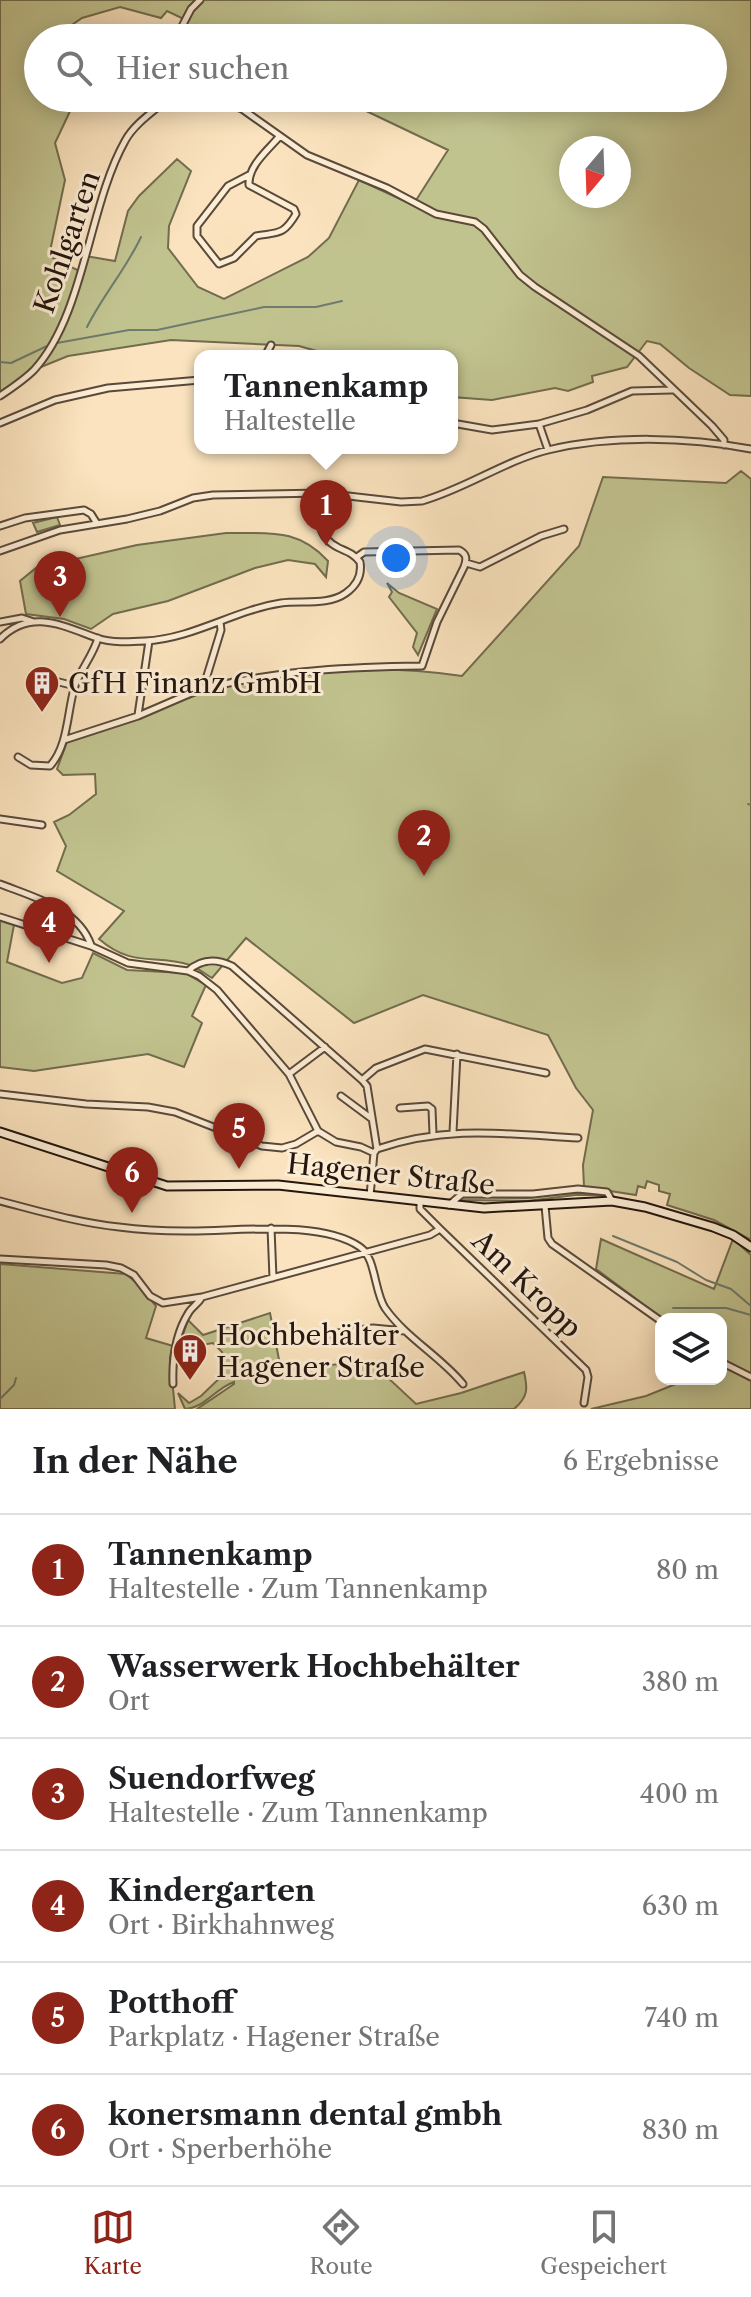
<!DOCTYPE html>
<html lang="de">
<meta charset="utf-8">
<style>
body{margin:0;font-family:"Libre Caslon Text",serif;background:#f2f2f2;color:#202124}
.controls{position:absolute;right:24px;bottom:24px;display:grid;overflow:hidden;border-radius:16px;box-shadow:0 4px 20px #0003}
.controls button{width:72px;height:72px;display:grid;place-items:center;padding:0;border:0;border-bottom:2px solid #e0e0e0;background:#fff;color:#202124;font:40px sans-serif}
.compass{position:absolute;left:559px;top:136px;width:72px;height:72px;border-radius:50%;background:#fff;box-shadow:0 4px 20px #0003;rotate:199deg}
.you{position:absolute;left:396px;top:558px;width:28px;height:28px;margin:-20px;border:6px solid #fff;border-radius:50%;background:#1a73e8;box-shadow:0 0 0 12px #1a73e833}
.badge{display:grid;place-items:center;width:52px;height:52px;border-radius:50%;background:#8f2418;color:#fff;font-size:26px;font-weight:700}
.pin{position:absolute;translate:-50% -66px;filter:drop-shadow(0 2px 4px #0008)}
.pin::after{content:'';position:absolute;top:42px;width:28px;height:24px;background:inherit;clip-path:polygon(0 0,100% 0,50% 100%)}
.popup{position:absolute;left:194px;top:350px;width:264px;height:104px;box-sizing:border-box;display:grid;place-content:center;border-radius:16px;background:#fff;filter:drop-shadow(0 2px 6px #0005);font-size:26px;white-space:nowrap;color:#757577}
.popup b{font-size:30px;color:#202124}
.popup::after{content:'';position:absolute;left:50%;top:100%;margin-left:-16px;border:16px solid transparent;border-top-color:#fff}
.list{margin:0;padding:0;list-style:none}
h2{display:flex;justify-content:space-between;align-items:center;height:104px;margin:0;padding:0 32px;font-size:34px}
h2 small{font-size:26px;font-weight:400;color:#757577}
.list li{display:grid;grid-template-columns:52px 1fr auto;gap:24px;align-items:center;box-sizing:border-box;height:112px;padding:0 32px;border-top:2px solid #e0e0e0}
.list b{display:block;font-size:30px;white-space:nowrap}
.list p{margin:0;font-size:26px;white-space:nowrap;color:#757577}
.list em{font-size:26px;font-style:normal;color:#757577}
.icon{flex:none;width:44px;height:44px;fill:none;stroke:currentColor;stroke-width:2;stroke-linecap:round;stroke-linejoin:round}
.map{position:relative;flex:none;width:751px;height:1409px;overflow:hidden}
.search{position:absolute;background:#fff;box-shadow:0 4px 20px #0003;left:24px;right:24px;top:24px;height:88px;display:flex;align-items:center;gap:20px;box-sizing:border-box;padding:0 28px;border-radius:44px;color:#757577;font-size:30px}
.sheet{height:776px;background:#fff}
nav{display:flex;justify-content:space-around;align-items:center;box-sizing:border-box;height:112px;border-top:2px solid #e0e0e0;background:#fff;font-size:22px;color:#757577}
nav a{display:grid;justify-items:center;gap:4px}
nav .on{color:#8f2418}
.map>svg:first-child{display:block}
.green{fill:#c1c38f;stroke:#726c4e;stroke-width:2;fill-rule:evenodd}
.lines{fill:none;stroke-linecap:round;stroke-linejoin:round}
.stream{stroke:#6e7b6e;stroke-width:2}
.street-casing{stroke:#5a493a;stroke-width:9}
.secondary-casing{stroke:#24160e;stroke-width:11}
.street{stroke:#fcedd5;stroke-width:5}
.secondary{stroke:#fcedd5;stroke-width:7}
.labels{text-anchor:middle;stroke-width:6;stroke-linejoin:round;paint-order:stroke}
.street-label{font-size:28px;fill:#24160e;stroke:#fcedd5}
.poi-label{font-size:28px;fill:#24160e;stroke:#fcedd5;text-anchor:start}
</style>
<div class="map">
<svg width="751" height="1409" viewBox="0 0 751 1409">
<rect width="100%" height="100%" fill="#fae3be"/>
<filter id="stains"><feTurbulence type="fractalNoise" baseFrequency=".0025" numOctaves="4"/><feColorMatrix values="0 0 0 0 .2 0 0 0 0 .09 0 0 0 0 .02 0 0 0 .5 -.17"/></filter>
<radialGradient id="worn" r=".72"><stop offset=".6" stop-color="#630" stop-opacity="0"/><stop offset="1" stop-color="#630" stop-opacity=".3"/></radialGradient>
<path class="green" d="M 0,0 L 751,0 L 751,396 L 730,395 L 689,368 L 660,344 L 647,341 L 627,367 L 592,376 L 593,382 L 568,391 L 555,388 L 492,400 L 452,397 L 452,356 L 324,356 L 324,353 L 299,346 L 171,340 L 68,356 L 36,369 L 0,392 ZM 120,7 L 161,18 L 167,11 L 186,20 L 179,37 L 713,38 L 713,98 L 339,98 L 448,150 L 413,205 L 359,180 L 329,238 L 308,257 L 224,299 L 198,287 L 168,248 L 169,226 L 191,171 L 177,159 L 139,196 L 128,211 L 115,261 L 86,256 L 79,271 L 49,256 L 65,180 L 55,143 L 72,107 L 67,98 L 38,98 L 38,38 L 53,38 L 82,18 ZM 571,148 L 619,148 L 619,196 L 571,196 Z
M 741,471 L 751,479 L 751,1240 L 714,1220 L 667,1205 L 670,1194 L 659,1191 L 659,1185 L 647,1181 L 645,1188 L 638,1186 L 636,1195 L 584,1187 L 583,1165 L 593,1110 L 576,1088 L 548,1035 L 423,995 L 354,1023 L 246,938 L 212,978 C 205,974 198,968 190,965 C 155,953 134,969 99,939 L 124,911 L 57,871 L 66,846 L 54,822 L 69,815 L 96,794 L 95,774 L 63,775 L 57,769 L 67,742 C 115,728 159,707 206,692 C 281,667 386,664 462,676 L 579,546 L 603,477 L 726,483 Z
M 57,517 L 60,525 L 37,532 L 33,523 Z
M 226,533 C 268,534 297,527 328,561 L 326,577 L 315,564 L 288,560 L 255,568 L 168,601 L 113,614 L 91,629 L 64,619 L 26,614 L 20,581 L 36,568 L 137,545 Z
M 387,583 L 399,593 L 437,609 L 418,655 L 413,647 L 417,633 L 389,597 L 392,592 Z
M 0,920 L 14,925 L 7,962 L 62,983 L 82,978 L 93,953 L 127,970 L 185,973 L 206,985 L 192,1016 L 202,1023 L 184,1067 L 148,1054 L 34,1071 L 0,1067 Z
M 562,1193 L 602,1195 L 575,1195 L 528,1201 L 462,1200 L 462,1197 L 528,1198 Z
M 601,1239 L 714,1289 L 733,1239 L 751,1255 L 751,1375 L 721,1359 L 721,1319 L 663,1319 L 596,1269 Z
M 0,1264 L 126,1274 L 139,1285 L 156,1306 L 146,1338 L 173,1346 L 170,1358 L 175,1409 L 0,1409 Z
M 270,1313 L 281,1370 L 370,1361 L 416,1404 L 461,1393 L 524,1372 C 528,1389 528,1397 514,1409 L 197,1409 L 234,1384 L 234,1382 C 216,1388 203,1409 185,1409 L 178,1393 L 189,1403 L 201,1396 L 225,1373 L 222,1352 L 213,1343 L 201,1345 L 182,1358 L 175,1357 L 188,1320 L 203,1335 Z
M 721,1365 L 751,1381 L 751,1409 L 591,1409 L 646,1396 L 688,1379 L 721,1379 Z"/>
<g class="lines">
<path class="stream" d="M 87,327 C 103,295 126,269 141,237
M 57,343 L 129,330 L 157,330 L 264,307 L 316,307 L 342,301
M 0,362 L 11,363 L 47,346
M 748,804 L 751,805
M 613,1236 L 677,1262 L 706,1280 L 731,1289 L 751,1306
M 673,1308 L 726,1308 L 751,1315
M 0,1399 L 14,1385 L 16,1378"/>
<g class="street-casing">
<path id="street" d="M 176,38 L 191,9 L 200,0
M 215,98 L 242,109 L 307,155 L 387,188 L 436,214 L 475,222 L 484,229 L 520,275 L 535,287 L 639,356 L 712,426 L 724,440 L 724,445
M 249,175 L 228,186 L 197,226 L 197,236 L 219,264 L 234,258 L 256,236 C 278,232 283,236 296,214 L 294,209 L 249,185 C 248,166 267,151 279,137
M 265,356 L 271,345
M 0,396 C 12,388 24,380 34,370 C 85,314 88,207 125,141 C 134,124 154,111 169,98
M 0,423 L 55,400 L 108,388 L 200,380
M 452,423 L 492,430 L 539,424 L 587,410 L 632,391 L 672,390
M 539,424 L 548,450
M 0,526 L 25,518 L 84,510 L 91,514 L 96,522
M 0,551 L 60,530 L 127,519 L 160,511 L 193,498 L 213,495 L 322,493 L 401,502 L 422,501 C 465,489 504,461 548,450 C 611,435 688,437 751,449
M 466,563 L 480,567 L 541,536 L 564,529
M 0,622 L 22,618 L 34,622
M 0,639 C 31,608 63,626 97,638 C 112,643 129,642 145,641 C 192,639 235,610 281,603 C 301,600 328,606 346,593 C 357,585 362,574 360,562 C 354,554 348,552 339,548 C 314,536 319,516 322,493
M 47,679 L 75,686
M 210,685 L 206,679 L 221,630 L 220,622
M 138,715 L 149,641
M 64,740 L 138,716 L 210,685 L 215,686 C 284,670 351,667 422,666 L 437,622 L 464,567 C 467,559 467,554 459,550 L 364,552 L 357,557
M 18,757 L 31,765 L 50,766 C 68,746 67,714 74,689 C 79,671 93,656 98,638
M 0,819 L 42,825
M 0,884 C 33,897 78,908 91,945
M 0,917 L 91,946 L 128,963 L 188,971 L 199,976 L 217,990 L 289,1074 L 318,1131 L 336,1142 L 361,1147 L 374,1153 L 370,1196
M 188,971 C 201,959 215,958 232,966 L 362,1080 L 376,1068 L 425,1049 L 546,1073
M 289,1074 L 325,1047
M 362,1080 L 367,1086 L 377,1149
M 0,1094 L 86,1104 L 148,1107 L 175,1112 L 262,1146 L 282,1148 L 296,1144 L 318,1131
M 341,1096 L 372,1119
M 400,1108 L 428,1106 L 432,1109 L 433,1134
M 453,1132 L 457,1054
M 374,1153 L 377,1149 C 448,1125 506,1134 578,1138
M 0,1201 C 39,1211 79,1223 119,1227 C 141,1230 164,1231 186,1231 C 234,1232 319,1219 360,1247 C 376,1258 374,1291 385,1308 C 406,1338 440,1356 463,1384
M 420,1202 L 420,1209 L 440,1229 L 586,1370 L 588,1377 L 584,1403
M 449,1205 L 462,1194 L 533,1194 L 578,1189 L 607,1192 L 612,1201
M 545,1206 L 548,1238 L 552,1244 L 661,1321
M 271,1228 L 273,1278
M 0,1259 L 106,1265 L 121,1268 L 134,1275 L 150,1296 L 163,1303 L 202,1297 L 430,1235 L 440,1229
M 303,1338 L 373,1328 L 405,1331
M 721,1362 L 751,1377
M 173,1384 C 172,1359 175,1334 189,1312 C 193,1306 198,1304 202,1297"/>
</g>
<g class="secondary-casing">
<path id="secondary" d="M 0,1132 L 167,1186 L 278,1185 L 484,1208 L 612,1201 L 645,1207 L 713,1227 L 733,1235 L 751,1247"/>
</g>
<use href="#street" class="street"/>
<use href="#secondary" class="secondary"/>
</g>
<defs>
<g id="building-pin" transform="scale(1.8)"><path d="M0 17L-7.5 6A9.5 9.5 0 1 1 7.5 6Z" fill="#8f2418" stroke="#fcedd5"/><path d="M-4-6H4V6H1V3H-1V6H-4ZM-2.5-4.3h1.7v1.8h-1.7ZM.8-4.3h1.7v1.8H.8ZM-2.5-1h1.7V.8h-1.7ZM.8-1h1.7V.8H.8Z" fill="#fff"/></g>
</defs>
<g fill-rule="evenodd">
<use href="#building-pin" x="42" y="683"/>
<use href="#building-pin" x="190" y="1351"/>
</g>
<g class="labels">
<g class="street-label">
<text transform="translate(67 242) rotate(-71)" y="10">Kohlgarten</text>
<text transform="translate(391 1174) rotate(6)" y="10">Hagener Straße</text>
<text transform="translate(527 1284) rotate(44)" y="10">Am Kropp</text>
</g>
<g class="poi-label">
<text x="68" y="693">GfH Finanz GmbH</text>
<text x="216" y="1345">Hochbehälter<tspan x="216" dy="32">Hagener Straße</tspan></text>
</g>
</g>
<rect width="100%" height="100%" filter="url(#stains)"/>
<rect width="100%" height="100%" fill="url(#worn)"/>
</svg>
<div class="controls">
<button><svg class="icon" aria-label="layers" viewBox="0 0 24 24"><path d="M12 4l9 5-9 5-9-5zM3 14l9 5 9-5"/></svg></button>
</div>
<svg class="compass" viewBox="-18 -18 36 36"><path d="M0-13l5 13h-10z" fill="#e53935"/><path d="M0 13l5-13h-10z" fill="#757577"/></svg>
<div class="you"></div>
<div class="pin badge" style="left:326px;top:546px">1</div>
<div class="popup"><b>Tannenkamp</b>Haltestelle</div>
<div class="pin badge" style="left:424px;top:876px">2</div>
<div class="pin badge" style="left:60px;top:617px">3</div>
<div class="pin badge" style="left:49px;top:963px">4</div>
<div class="pin badge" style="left:239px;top:1169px">5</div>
<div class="pin badge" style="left:132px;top:1213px">6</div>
<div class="search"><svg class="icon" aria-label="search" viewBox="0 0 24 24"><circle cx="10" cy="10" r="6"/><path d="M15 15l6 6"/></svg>Hier suchen</div>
</div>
<section class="sheet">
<h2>In der Nähe<small>6 Ergebnisse</small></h2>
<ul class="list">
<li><span class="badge">1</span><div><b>Tannenkamp</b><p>Haltestelle · Zum Tannenkamp</p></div><em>80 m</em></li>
<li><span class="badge">2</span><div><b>Wasserwerk Hochbehälter</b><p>Ort</p></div><em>380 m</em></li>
<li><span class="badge">3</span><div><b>Suendorfweg</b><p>Haltestelle · Zum Tannenkamp</p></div><em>400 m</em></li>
<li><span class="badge">4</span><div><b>Kindergarten</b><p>Ort · Birkhahnweg</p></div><em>630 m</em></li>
<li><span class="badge">5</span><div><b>Potthoff</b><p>Parkplatz · Hagener Straße</p></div><em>740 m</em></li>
<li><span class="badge">6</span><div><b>konersmann dental gmbh</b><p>Ort · Sperberhöhe</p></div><em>830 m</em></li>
</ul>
</section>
<nav>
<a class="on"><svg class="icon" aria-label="map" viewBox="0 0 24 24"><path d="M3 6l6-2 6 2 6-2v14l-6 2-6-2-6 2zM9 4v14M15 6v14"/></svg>Karte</a>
<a><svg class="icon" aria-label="directions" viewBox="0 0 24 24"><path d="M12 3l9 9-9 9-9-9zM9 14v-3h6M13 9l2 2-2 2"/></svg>Route</a>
<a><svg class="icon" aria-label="saved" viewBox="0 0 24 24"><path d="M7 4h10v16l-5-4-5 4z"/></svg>Gespeichert</a>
</nav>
